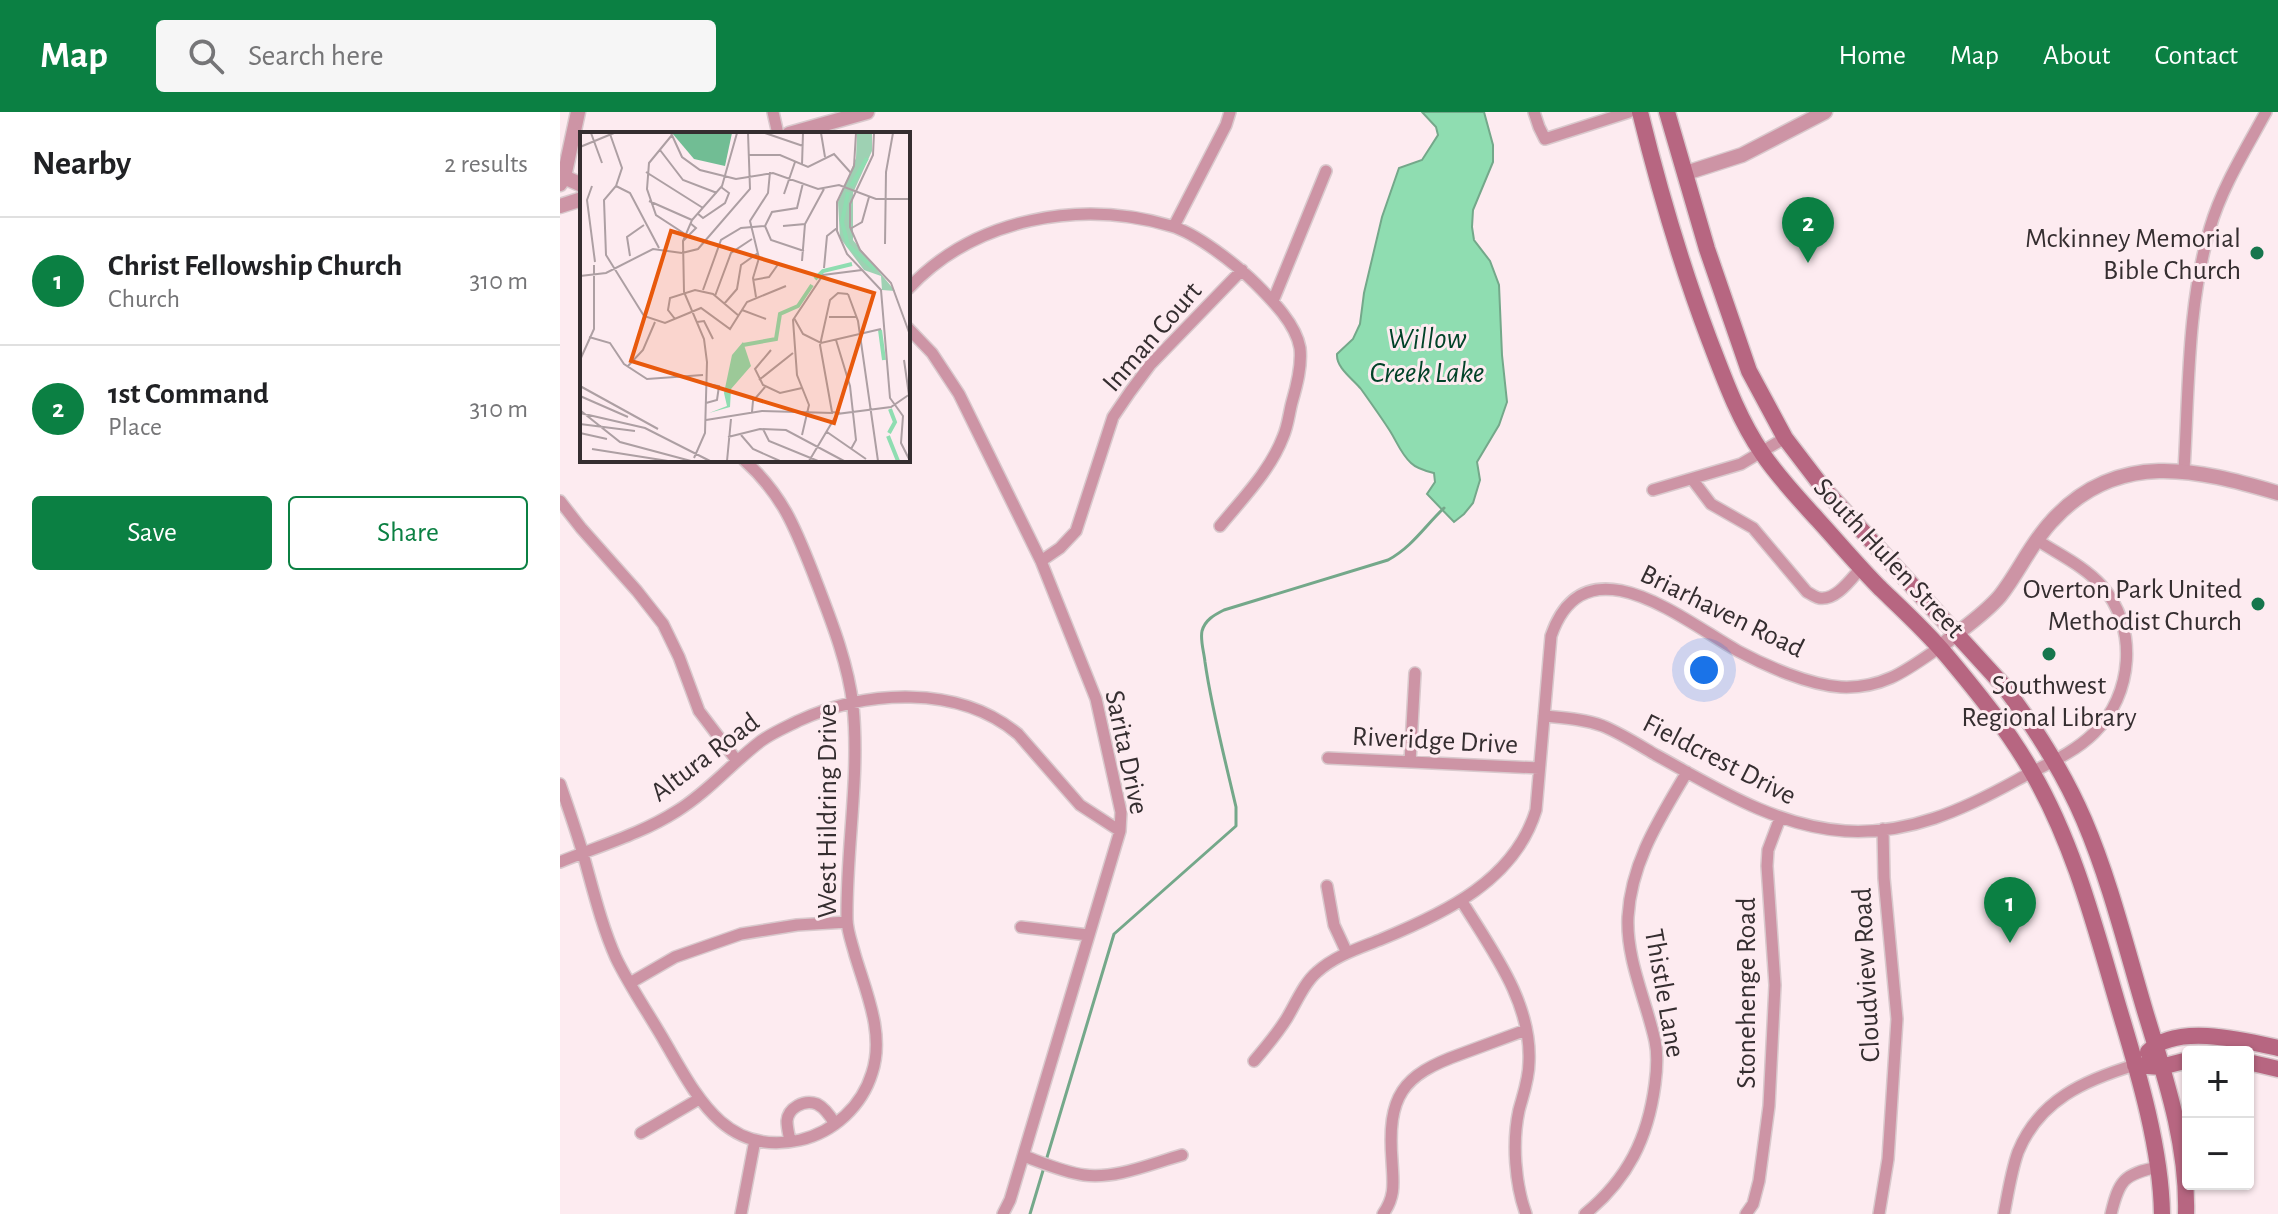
<!DOCTYPE html>
<meta charset="utf-8">
<style>
body{margin:0;font-family:"Alegreya Sans",sans-serif;background:#f6f6f6;color:#202124}
.controls{position:absolute;right:24px;bottom:24px;display:grid;overflow:hidden;border-radius:8px;box-shadow:0 2px 6px #0004}
.controls button{width:72px;height:72px;display:grid;place-items:center;padding:0;border:0;border-bottom:2px solid #e0e0e0;background:#fff;color:#202124;font:40px sans-serif}
.you{position:absolute;left:1144px;top:558px;width:28px;height:28px;margin:-20px;border:6px solid #fff;border-radius:50%;background:#1a73e8;box-shadow:0 0 0 12px #1a73e833}
.badge{display:grid;place-items:center;width:52px;height:52px;border-radius:50%;background:#0b8043;color:#fff;font-size:26px;font-weight:700}
.pin{position:absolute;translate:-50% -66px;filter:drop-shadow(0 2px 4px #0008)}
.pin::after{content:'';position:absolute;top:42px;width:28px;height:24px;background:inherit;clip-path:polygon(0 0,100% 0,50% 100%)}
.list{margin:0;padding:0;list-style:none}
h2{display:flex;justify-content:space-between;align-items:center;height:104px;margin:0;padding:0 32px;font-size:34px}
h2 small{font-size:26px;font-weight:400;color:#757577}
.list li{display:grid;grid-template-columns:52px 1fr auto;gap:24px;align-items:center;box-sizing:border-box;height:128px;padding:0 32px;border-top:2px solid #e0e0e0}
.list b{display:block;font-size:30px;white-space:nowrap}
.list p{margin:0;font-size:26px;white-space:nowrap;color:#757577}
.list em{font-size:26px;font-style:normal;color:#757577}
.actions{display:flex;gap:16px;padding:24px 32px}
.actions a{flex:1;padding:18px 0;border:2px solid #0b8043;border-radius:8px;text-align:center;font-size:28px;color:#0b8043}
.actions .main{background:#0b8043;color:#fff}
.icon{flex:none;width:44px;height:44px;fill:none;stroke:currentColor;stroke-width:2;stroke-linecap:round;stroke-linejoin:round}
.map{position:relative;flex:none;width:1718px;height:1102px;overflow:hidden}
header{display:flex;align-items:center;gap:48px;box-sizing:border-box;height:112px;padding:0 40px;background:#0b8043;color:#fff}
header strong{font-size:38px}
nav{display:flex;gap:44px;margin-inline-start:auto;font-size:28px}
.search{width:560px;height:72px;background:#f6f6f6;display:flex;align-items:center;gap:20px;box-sizing:border-box;padding:0 28px;border-radius:8px;color:#757577;font-size:30px}
main{display:flex}
aside{flex:1;background:#fff}
.map>svg:first-child{display:block}
.water{fill:#8fddb1;stroke:#74a88a;stroke-width:2}
.lines{fill:none;stroke-linecap:round;stroke-linejoin:round}
.stream{stroke:#74a88a;stroke-width:3}
.minor-casing{stroke:#d9c9cd;stroke-width:14}
.tertiary-casing{stroke:#d9c9cd;stroke-width:17}
.secondary-casing{stroke:#d9c9cd;stroke-width:19}
.minor{stroke:#cd94a5;stroke-width:11}
.tertiary{stroke:#cd94a5;stroke-width:14}
.secondary{stroke:#b76681;stroke-width:16}
.poi-dot{fill:#16764d;stroke:#fdebf0;stroke-width:3}
.labels{text-anchor:middle;stroke-width:6;stroke-linejoin:round;paint-order:stroke}
.poi-label{font-size:28px;fill:#352e30;stroke:#fdebf0;text-anchor:end}
.street-label{font-size:28px;fill:#352e30;stroke:#fdebf0}
.water-label{font-size:30px;font-style:italic;fill:#014328;stroke:#fdebf0}
.inset-river{fill:none;stroke:#8fddb1;stroke-width:4}
.inset-road{fill:none;stroke:#ad9fa3;stroke-width:2}
.view{fill:#e8590c;fill-opacity:0.15;stroke:#e8590c;stroke-width:4}
.inset-edge{fill:none;stroke:#352e30;stroke-width:4}
</style>
<header>
<strong>Map</strong>
<div class="search"><svg class="icon" aria-label="search" viewBox="0 0 24 24"><circle cx="10" cy="10" r="6"/><path d="M15 15l6 6"/></svg>Search here</div>
<nav><a>Home</a><a>Map</a><a>About</a><a>Contact</a></nav>
</header>
<main>
<aside>
<h2>Nearby<small>2 results</small></h2>
<ul class="list">
<li><span class="badge">1</span><div><b>Christ Fellowship Church</b><p>Church</p></div><em>310 m</em></li>
<li><span class="badge">2</span><div><b>1st Command</b><p>Place</p></div><em>310 m</em></li>
</ul>
<div class="actions"><a class="main">Save</a><a>Share</a></div>
</aside>
<div class="map">
<svg width="1718" height="1102" viewBox="0 0 1718 1102">
<rect width="100%" height="100%" fill="#fdebf0"/>
<path class="water" d="M 862,0 L 924,0 L 933,33 L 933,50 L 913,98 L 912,115 L 914,128 L 930,149 L 939,173 L 942,243 L 947,290 L 939,313 L 917,350 L 920,368 L 913,391 L 904,402 L 894,410 L 867,382 L 875,370 L 874,361 C 866,359 857,357 851,351 C 841,342 837,330 830,319 C 821,305 811,291 801,277 C 793,267 776,256 777,242 L 793,227 L 800,212 L 804,181 L 822,105 L 839,56 L 862,48 L 878,23 L 876,15 Z"/>
<g class="lines">
<path class="stream" d="M 470,1102 L 554,822 L 676,714 L 676,695 C 665,647 652,599 645,550 C 644,540 640,528 642,519 C 645,508 654,503 664,498 L 828,448 C 852,435 865,414 884,396"/>
<g class="minor-casing">
<path id="minor" d="M 213,0 L 218,22
M 974,0 L 979,15 L 985,27 L 1069,0
M 614,114 L 666,13 L 670,0
M 348,177 C 414,106 520,87 611,114 C 636,121 677,153 696,172 C 712,188 736,212 740,236 C 742,254 737,273 732,290 C 729,301 728,314 723,325 C 710,359 683,386 660,414
M 713,189 L 766,59
M 348,216 L 372,241 L 399,282 L 481,449 L 536,587 L 561,700 L 560,719 L 450,1088 L 443,1102
M 1624,358 C 1629,277 1627,194 1650,116 C 1662,75 1686,37 1706,0
M 1132,367 L 1151,392 L 1193,416 L 1247,480 C 1251,482 1255,485 1259,486 C 1276,489 1291,467 1301,456
M 1093,378 L 1181,352 L 1225,326
M 0,389 L 21,416 L 77,479 L 103,512 L 119,545 L 139,599 L 177,649
M 481,449 L 500,436 L 516,419 L 553,305 L 570,280 L 590,253 L 682,158
M 984,604 C 1004,606 1024,607 1043,614 C 1062,622 1079,633 1096,643 C 1156,676 1215,714 1285,719 C 1348,723 1403,698 1457,668 C 1482,654 1513,642 1534,621 C 1573,583 1579,515 1541,473 C 1524,454 1498,442 1477,428
M 768,646 L 979,656
M 850,650 L 855,561
M 0,672 C 8,695 16,718 23,742 C 33,777 41,812 56,846 C 70,875 89,902 105,930 C 136,983 165,1045 240,1028 C 274,1020 302,994 312,961 C 325,922 306,880 295,843 C 292,831 287,819 287,807 C 286,737 300,665 293,594 C 288,549 269,503 253,461 C 235,415 222,382 184,348
M 0,750 C 39,734 81,722 117,699 C 148,680 172,651 201,629 C 212,621 226,615 238,609 C 306,578 398,572 458,622 L 520,693 L 560,719
M 767,774 L 774,813 L 787,841
M 901,788 C 931,837 972,890 969,950 C 969,967 963,983 959,998 C 952,1030 955,1072 966,1102
M 461,815 L 528,823
M 70,871 L 115,845 L 181,822 L 237,813 L 287,810
M 694,949 C 706,935 717,922 727,906 C 736,891 744,871 757,860 C 776,843 800,836 822,827 C 885,801 955,768 976,698 L 991,524 C 1025,425 1124,509 1178,539 C 1206,554 1249,573 1281,575 C 1323,577 1347,558 1380,535
M 81,1021 L 139,987
M 230,1029 C 229,1023 227,1016 227,1009 C 228,996 244,987 257,992 C 265,996 271,1005 275,1012
M 464,1044 C 483,1051 503,1060 524,1063 C 557,1067 590,1052 622,1043
M 181,1102 L 195,1028
M 823,1102 C 836,1084 833,1070 832,1049 C 827,984 842,963 901,942 C 923,934 944,926 966,918
M 1025,1102 C 1068,1067 1088,1026 1095,972 C 1097,957 1098,943 1095,929 C 1086,888 1066,847 1068,805 C 1071,750 1100,706 1127,660
M 1186,1102 L 1193,1092 L 1199,1069 L 1209,994 L 1215,873 L 1207,754 L 1208,738 L 1220,706
M 1319,1102 L 1328,1047 L 1337,907 L 1324,766 L 1323,717
M 1444,1102 C 1448,1081 1451,1060 1458,1040 C 1479,988 1525,968 1575,953
M 1551,1102 C 1559,1068 1564,1062 1598,1055"/>
</g>
<g class="tertiary-casing">
<path id="tertiary" d="M 229,22 L 307,0
M 1126,61 L 1182,43 L 1265,0
M 4,65 L 22,73
M 0,72 L 4,65 L 18,0
M 0,94 L 22,87
M 1380,535 C 1400,518 1423,504 1440,484 C 1459,460 1471,431 1492,409 C 1557,337 1637,357 1718,381"/>
</g>
<g class="secondary-casing">
<path id="secondary" d="M 1080,0 C 1099,77 1121,153 1149,227 C 1164,266 1178,306 1202,341 C 1218,365 1239,387 1258,408 C 1279,431 1299,455 1321,477 C 1344,499 1367,520 1387,544 C 1418,581 1448,618 1472,660 C 1515,734 1536,819 1560,900 C 1579,963 1601,1037 1602,1102
M 1107,0 L 1147,137 L 1189,259 L 1225,326 L 1264,377 L 1442,572 C 1474,614 1503,659 1524,708 C 1550,769 1566,835 1585,899 C 1605,965 1628,1032 1626,1102
M 1588,940 C 1615,911 1683,928 1718,936
M 1688,950 L 1718,957
M 1575,953 L 1601,955 L 1628,948"/>
</g>
<use href="#minor" class="minor"/>
<use href="#tertiary" class="tertiary"/>
<use href="#secondary" class="secondary"/>
</g>
<g class="poi-dot">
<circle cx="1697" cy="141" r="8"/>
<circle cx="1698" cy="492" r="8"/>
<circle cx="1489" cy="542" r="8"/>
</g>
<g class="labels">
<g class="poi-label">
<text x="1681" y="135">Mckinney Memorial<tspan x="1681" dy="32">Bible Church</tspan></text>
<text x="1682" y="486">Overton Park United<tspan x="1682" dy="32">Methodist Church</tspan></text>
<text x="1489" y="582" text-anchor="middle">Southwest<tspan x="1489" dy="32">Regional Library</tspan></text>
</g>
<g class="street-label">
<text transform="translate(591 224) rotate(-49)" y="10">Inman Court</text>
<text transform="translate(1330 445) rotate(47)" y="10">South Hulen Street</text>
<text transform="translate(1163 498) rotate(26)" y="10">Briarhaven Road</text>
<text transform="translate(875 627) rotate(3)" y="10">Riveridge Drive</text>
<text transform="translate(568 640) rotate(78)" y="10">Sarita Drive</text>
<text transform="translate(144 644) rotate(-37)" y="10">Altura Road</text>
<text transform="translate(1160 646) rotate(27)" y="10">Fieldcrest Drive</text>
<text transform="translate(266 699) rotate(-90)" y="10">West Hildring Drive</text>
<text transform="translate(1305 863) rotate(-93)" y="10">Cloudview Road</text>
<text transform="translate(1106 881) rotate(80)" y="10">Thistle Lane</text>
<text transform="translate(1185 881) rotate(-90)" y="10">Stonehenge Road</text>
</g>
<g class="water-label">
<text x="867" y="236">Willow<tspan x="867" dy="34">Creek Lake</tspan></text>
</g>
</g>
<g transform="translate(20 20)">
<rect width="330" height="330" fill="#fdebf0"/>
<path d="M 277,1 L 292,1 L 292,19 L 273,61 L 273,108 L 315,159 L 302,158 L 301,144 L 284,138 L 260,106 L 258,70 L 276,26 Z" fill="#9ed1b3"/>
<path d="M 92,1 L 152,1 L 145,34 L 114,27 Z" fill="#71bd94"/>
<path d="M 163,210 L 171,234 L 151,257 L 150,275 L 129,281 L 147,274 L 144,261 L 152,223 Z" fill="#8fddb1"/>
<path class="inset-river" d="M 271,54 L 287,26M 268,60 L 262,90 L 268,113 L 295,138M 235,147 L 243,139 L 272,132M 300,198 L 304,228M 163,213 L 196,207 L 200,182 L 218,174 L 232,153M 309,301 L 315,290 L 310,277M 308,304 L 318,329"/>
<path class="inset-road" d="M 11,1 L 22,31M 91,1 L 102,25 L 120,38 L 156,47 L 193,41 L 238,57 L 259,53 L 296,67 L 329,67M 185,1 L 223,14M 241,1 L 245,25M 276,1 L 274,34 L 257,70 L 257,99 L 267,122 L 301,158 L 310,266 L 323,284 L 321,311 L 330,329M 294,1 L 293,23 L 270,72 L 270,95 L 280,118 L 311,151 L 330,203M 30,2 L 42,36 L 36,54 L 24,68 L 26,123 L 64,184 L 85,191 L 121,176 L 150,197 L 167,170 L 206,154M 92,3 L 69,31 L 67,57 L 76,83 L 105,102M 0,15 L 34,1M 80,18 L 103,48 L 137,61M 168,23 L 200,23 L 228,35 L 254,22 L 271,41M 222,33 L 223,1M 330,38 L 330,69M 66,40 L 123,76M 223,51 L 217,76 L 192,80 L 185,94 L 191,108 L 224,119M 12,54 L 7,68 L 15,130M 36,54 L 50,61 L 79,116M 204,62 L 215,30M 69,69 L 112,88M 117,81 L 123,86 L 145,71 L 149,61 L 141,55M 203,94 L 225,92 L 244,57M 270,97 L 282,90 L 289,65M 330,97 L 330,132M 103,109 L 116,96 L 110,91M 305,112 L 306,40 L 313,1M 102,121 L 118,117 L 170,57 L 168,1M 50,124 L 47,105 L 64,93M 222,129 L 225,92M 244,136 L 247,104 L 257,96M 0,144 L 26,141 L 73,117 L 102,121M 173,148 L 189,145 L 199,131M 123,158 L 141,108 L 161,96 L 185,94M 268,162 L 278,189 L 298,329M 135,164 L 151,121 L 172,107M 176,165 L 173,146 L 179,126 L 170,89 L 188,61 L 190,40M 144,172 L 157,157 L 161,133 L 178,121M 162,178 L 186,187M 249,185 L 277,185M 214,186 L 223,202 L 241,211 L 301,197M 95,187 L 88,178 L 90,166 L 115,158 L 133,162 L 159,184M 117,190 L 124,189 L 133,207M 9,205 L 30,211 L 44,232 L 67,247 L 123,243M 256,208 L 270,254 L 276,308 L 271,317M 191,218 L 175,237 L 183,253 L 200,261 L 222,256M 0,228 L 14,197 L 14,133M 324,228 L 329,263M 48,234 L 63,218 L 75,190M 179,248 L 213,221M 0,254 L 78,297M 0,264 L 48,285M 126,271 L 137,268 L 139,254 L 126,252M 1,279 L 40,310 L 111,329M 172,280 L 173,269 L 185,255M 0,281 L 65,296 L 130,329M 260,281 L 252,280 L 240,213 L 250,168 L 258,161 L 268,162M 126,288 L 182,279 L 253,281M 0,292 L 55,299M 183,297 L 189,309 L 238,329M 247,300 L 286,327M 0,301 L 27,307M 161,303 L 173,317 L 200,329M 222,303 L 229,273 L 217,243 L 213,188 L 243,143 L 282,138M 148,305 L 180,297 L 206,298 L 264,329M 12,317 L 88,329M 114,326 L 125,301 L 127,230 L 124,207 L 104,160 L 103,109 L 112,88 L 142,54 L 157,1M 147,329 L 151,287M 229,329 L 257,282 L 311,275 L 330,262"/>
<path class="view" d="M 91,99 L 294,161 L 254,291 L 51,229 Z"/>
<rect width="330" height="330" class="inset-edge"/>
</g>
</svg>
<div class="controls">
<button>+</button>
<button>−</button>
</div>
<div class="you"></div>
<div class="pin badge" style="left:1450px;top:831px">1</div>
<div class="pin badge" style="left:1248px;top:151px">2</div>
</div>
</main>
